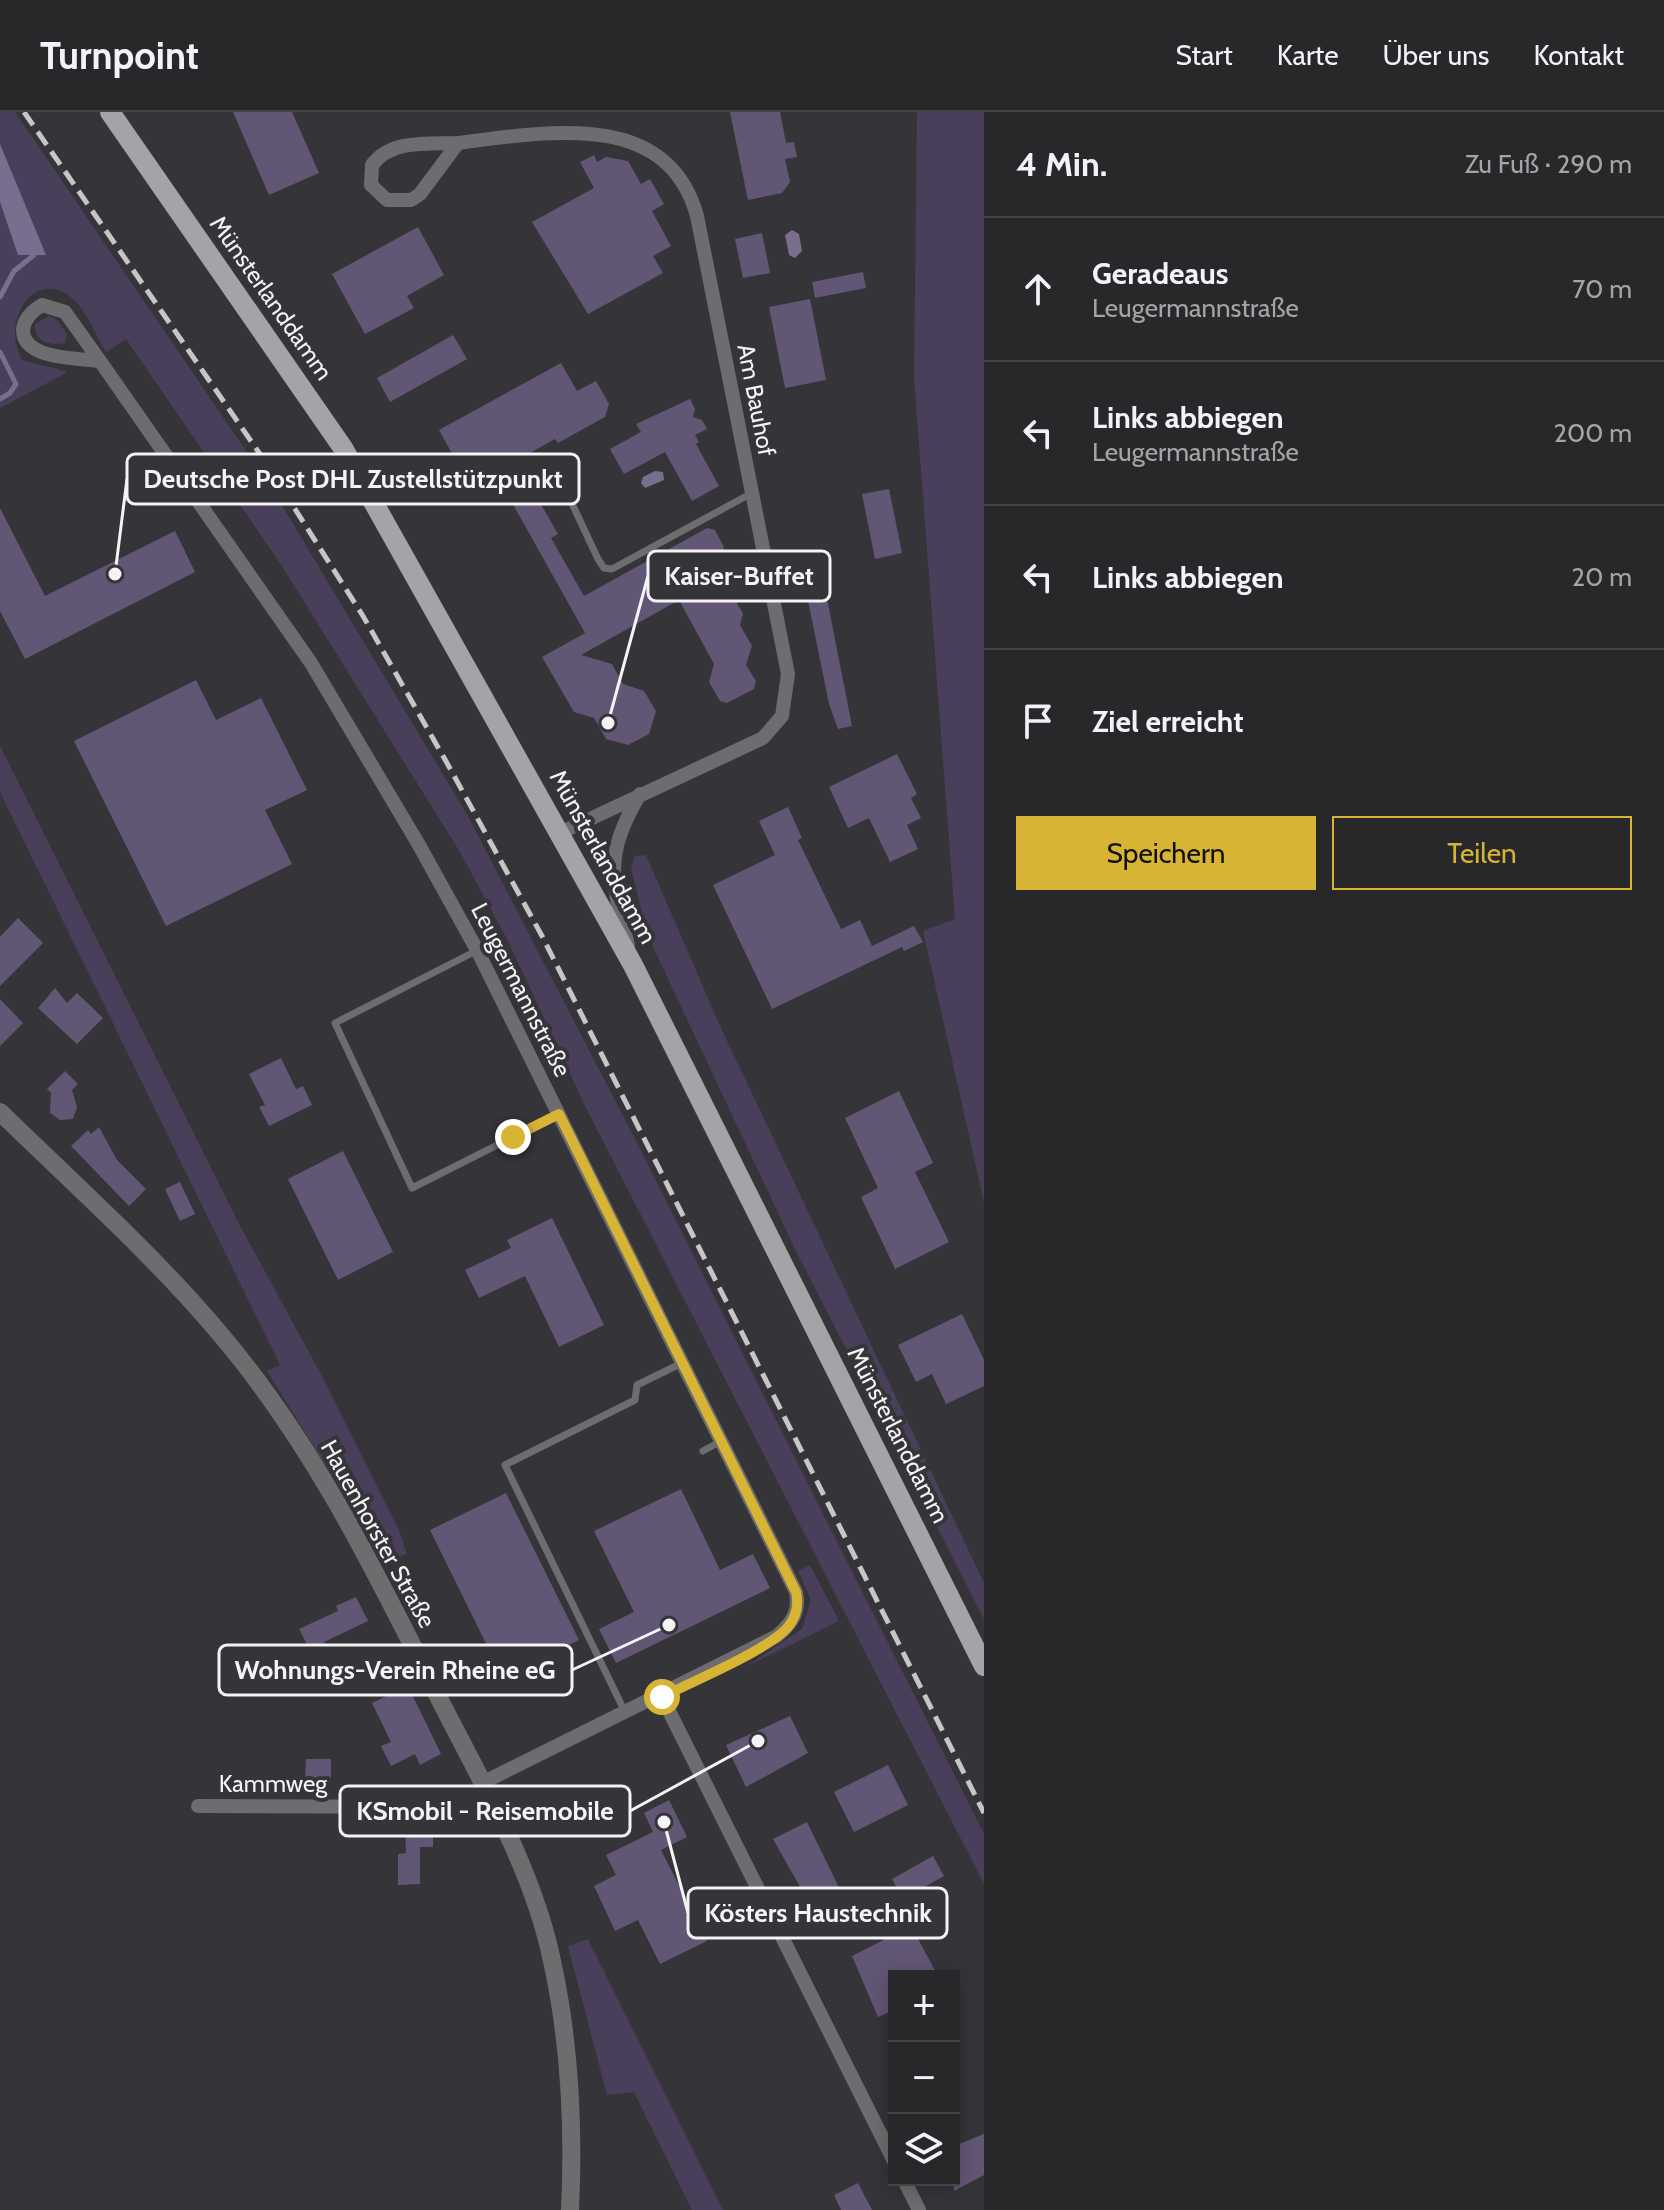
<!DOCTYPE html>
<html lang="de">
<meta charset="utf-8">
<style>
body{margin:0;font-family:Cabin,sans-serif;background:#343336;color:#f1f3f6}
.controls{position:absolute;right:24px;bottom:24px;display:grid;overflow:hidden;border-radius:0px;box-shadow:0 4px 20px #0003}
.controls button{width:72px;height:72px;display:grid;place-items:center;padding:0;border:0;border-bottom:2px solid #444447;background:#28272a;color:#f1f3f6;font:40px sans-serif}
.stop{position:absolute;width:24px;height:24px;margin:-18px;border:6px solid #d8b434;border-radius:50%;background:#fff}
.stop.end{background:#d8b434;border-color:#fff;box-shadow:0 2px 8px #0008}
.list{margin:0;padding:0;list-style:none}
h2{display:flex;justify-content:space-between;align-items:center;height:104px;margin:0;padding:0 32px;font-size:34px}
h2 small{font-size:26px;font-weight:400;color:#a5a5a8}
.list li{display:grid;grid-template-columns:52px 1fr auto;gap:24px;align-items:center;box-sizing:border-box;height:144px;padding:0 32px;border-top:2px solid #444447}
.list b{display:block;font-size:30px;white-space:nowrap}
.list p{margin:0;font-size:26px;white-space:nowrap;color:#a5a5a8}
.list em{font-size:26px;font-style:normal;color:#a5a5a8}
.actions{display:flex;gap:16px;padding:24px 32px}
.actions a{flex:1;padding:18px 0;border:2px solid #d8b434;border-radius:0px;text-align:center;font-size:28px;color:#d8b434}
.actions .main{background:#d8b434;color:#111}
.icon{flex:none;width:44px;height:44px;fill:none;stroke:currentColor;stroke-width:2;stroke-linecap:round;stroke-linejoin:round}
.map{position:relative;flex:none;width:984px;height:2098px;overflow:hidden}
header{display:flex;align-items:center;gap:48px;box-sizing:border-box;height:112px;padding:0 40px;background:#28272a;border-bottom:2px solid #444447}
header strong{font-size:38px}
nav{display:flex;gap:44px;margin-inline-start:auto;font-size:28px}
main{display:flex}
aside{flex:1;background:#28272a}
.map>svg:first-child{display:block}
.green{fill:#4a3f5a}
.water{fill:#7a6e8e}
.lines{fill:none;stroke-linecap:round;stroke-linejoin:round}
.stream{stroke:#7a6e8e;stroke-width:5}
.building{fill:#625675}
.service{stroke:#6d6c6e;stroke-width:7}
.minor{stroke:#6d6c6e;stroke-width:14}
.tertiary{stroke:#6d6c6e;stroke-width:18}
.primary{stroke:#a4a3a7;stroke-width:20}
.rail{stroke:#c6c5c8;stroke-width:5;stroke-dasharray:16 8;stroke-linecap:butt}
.route{stroke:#d8b434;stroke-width:10}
.labels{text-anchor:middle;stroke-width:8;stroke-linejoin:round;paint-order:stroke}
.street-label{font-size:24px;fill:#f4f3f6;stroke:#353438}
.leader{fill:none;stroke:#f4f3f6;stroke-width:3}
.callout-dot{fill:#f4f3f6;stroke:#353438;stroke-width:3}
.callout{fill:#353438;stroke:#f4f3f6;stroke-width:3}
.callout-label{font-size:26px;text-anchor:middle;font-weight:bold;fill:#f4f3f6}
</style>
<header>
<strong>Turnpoint</strong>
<nav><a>Start</a><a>Karte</a><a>Über uns</a><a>Kontakt</a></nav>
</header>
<main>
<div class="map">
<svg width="984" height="2098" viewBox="0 0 984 2098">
<rect width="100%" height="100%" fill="#353438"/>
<path class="green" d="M 0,0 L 15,0 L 274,380 L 469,706 L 634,1025 L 984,1722 L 984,1772 L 585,994 L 508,829 L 460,740 L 280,451 L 126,227 L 106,240 C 95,223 88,200 73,187 C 35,154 0,208 22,248 L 68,260 L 0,296 Z
M 917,0 L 984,0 L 984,1090 L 923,819 L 955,807 L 914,266 Z
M 49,204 L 56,207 L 67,222 L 65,231 C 50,234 34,230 35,212 Z
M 0,634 L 237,1108 L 323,1266 L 398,1416 L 407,1442 L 385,1449 L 267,1259 L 280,1253 L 0,680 Z
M 646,743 L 720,914 L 984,1471 L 984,1507 L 794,1135 L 647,822 L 631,756 L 635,744 Z
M 810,1453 L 839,1509 L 747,1554 L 802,1517 L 811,1488 L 798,1459 Z
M 588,1827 L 723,2098 L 692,2098 L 634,1980 L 607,1983 L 568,1834 Z"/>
<path class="water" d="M 0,32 L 46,143 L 18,143 L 0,90 Z
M 792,118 L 799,122 L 802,139 L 795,146 L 789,143 L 785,123 Z
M 655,359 L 663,360 L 664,368 L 645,376 L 641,371 L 643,365 Z"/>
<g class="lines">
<path class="stream" d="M 0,185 L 14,159 L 34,143 L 33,140
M 0,240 L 16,272 L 10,281 L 0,287"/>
</g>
<path class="building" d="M 233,0 L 292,0 L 319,61 L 269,83 Z
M 730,0 L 780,0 L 786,31 L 794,30 L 797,45 L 785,47 L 790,70 L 782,81 L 748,88 Z
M 594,43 L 597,50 L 606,45 L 628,49 L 641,72 L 650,67 L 664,92 L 652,99 L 671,134 L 653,144 L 663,161 L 588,202 L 532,110 L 594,76 L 580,50 Z
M 418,115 L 444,163 L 407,184 L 414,196 L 365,222 L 332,162 Z
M 762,121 L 770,161 L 743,166 L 735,127 Z
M 863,160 L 866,176 L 815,186 L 812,170 Z
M 810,187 L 826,268 L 785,276 L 769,195 Z
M 453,223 L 467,247 L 390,290 L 377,266 Z
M 561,251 L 577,279 L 596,269 L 609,292 L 605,305 L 558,331 L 555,327 L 470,374 L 439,318 Z
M 690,287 L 695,297 L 693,305 L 702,308 L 707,317 L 695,323 L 699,330 L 696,332 L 719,374 L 692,389 L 665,340 L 624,362 L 610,337 L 641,320 L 636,312 Z
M 531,375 L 558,422 L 551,426 L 584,484 L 707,416 L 715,418 L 724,435 L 721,446 L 735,471 L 732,482 L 743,502 L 740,513 L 752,534 L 746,553 L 756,569 L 754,577 L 727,591 L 720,589 L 709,570 L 714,552 L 679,488 L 581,543 L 612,552 L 623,572 L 644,579 L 656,599 L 649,622 L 628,633 L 606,627 L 594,606 L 574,600 L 542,545 L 585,521 L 510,387 Z
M 889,377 L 902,441 L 875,447 L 862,382 Z
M 0,396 L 45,484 L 175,419 L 195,460 L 25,547 L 0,499 Z
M 822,461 L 852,614 L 838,617 L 829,592 L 803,464 Z
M 196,568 L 216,608 L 261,586 L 307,678 L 265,698 L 292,752 L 166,814 L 74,629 Z
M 897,642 L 917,682 L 911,686 L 921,706 L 907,713 L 918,737 L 890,750 L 869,706 L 848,716 L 829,675 Z
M 788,695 L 802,726 L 798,728 L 841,817 L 860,808 L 872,834 L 914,814 L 923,830 L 904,839 L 902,835 L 772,897 L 713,773 L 775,743 L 759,709 Z
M 18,806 L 43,831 L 0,874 L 0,825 Z
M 55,876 L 67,891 L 77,881 L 103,906 L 77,932 L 38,896 Z
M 0,887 L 23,911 L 0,934 Z
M 281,946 L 296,977 L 303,974 L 312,993 L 269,1014 L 259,995 L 265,993 L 249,962 Z
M 65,959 L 78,972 L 72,978 L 77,995 L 73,1007 L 60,1008 L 50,1001 L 51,981 L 47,977 Z
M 899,979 L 933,1051 L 915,1060 L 949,1130 L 895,1157 L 861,1085 L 878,1076 L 845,1006 Z
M 99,1015 L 117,1048 L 146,1077 L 129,1094 L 71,1034 L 88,1018 L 91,1022 Z
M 343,1039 L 393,1140 L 338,1168 L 288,1067 Z
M 180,1070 L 195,1102 L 180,1109 L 165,1077 Z
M 552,1106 L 604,1213 L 559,1235 L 525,1164 L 479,1186 L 465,1158 L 511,1136 L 507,1128 Z
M 962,1202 L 984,1248 L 984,1274 L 946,1292 L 932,1262 L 916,1270 L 898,1233 Z
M 681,1377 L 720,1458 L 753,1442 L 770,1476 L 616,1551 L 599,1517 L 634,1500 L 594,1419 Z
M 506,1381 L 579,1528 L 503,1566 L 430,1418 Z
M 356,1485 L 368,1509 L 324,1530 L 328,1539 L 314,1546 L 299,1517 L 338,1499 L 336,1494 Z
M 408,1574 L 441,1642 L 420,1653 L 415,1642 L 391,1654 L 381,1634 L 391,1630 L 372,1591 Z
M 790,1604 L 808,1641 L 746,1675 L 726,1633 Z
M 306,1647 L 331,1647 L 331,1670 L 305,1670 Z
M 888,1653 L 908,1693 L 854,1720 L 834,1680 Z
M 669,1688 L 687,1725 L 661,1738 L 707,1829 L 660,1852 L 638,1808 L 615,1819 L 594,1774 L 616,1763 L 606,1743 L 653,1720 L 644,1701 Z
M 807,1710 L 850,1798 L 817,1815 L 803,1789 L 807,1787 L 773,1727 Z
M 405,1713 L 433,1713 L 433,1735 L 420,1735 L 420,1772 L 398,1773 L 398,1742 L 406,1741 Z
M 933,1744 L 944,1764 L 903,1787 L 892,1767 Z
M 911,1814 L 938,1864 L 894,1864 L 894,1898 L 878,1905 L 852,1844 Z
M 984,2022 L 984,2063 L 954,2079 L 954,2034 Z
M 858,2071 L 872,2098 L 841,2098 L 834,2083 Z"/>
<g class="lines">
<path class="service" d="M 568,383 L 598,447 L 604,456 L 612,457 L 752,381
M 476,839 L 335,911 L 412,1076 L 559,1002
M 703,1339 L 721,1329
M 625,1600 L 505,1353 L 635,1288 L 637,1273 L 684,1250"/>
<path class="minor" d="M 458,31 C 429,32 391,27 372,53 L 371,73 L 387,88 L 411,88 L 420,82 L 458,31 C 556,18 668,0 697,104 L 788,562 L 782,604 L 763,626 L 560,721
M 100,249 C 79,246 23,248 23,218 C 24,206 32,199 42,193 L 65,200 L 100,249 L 311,551 L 419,733 L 477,838 L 796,1480 C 800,1500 792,1511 777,1524 L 482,1671
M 628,833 C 611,767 604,743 640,682
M 662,1585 L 894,2049
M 198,1694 L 475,1695 L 490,1689
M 904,2068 L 919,2098"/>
<path class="tertiary" d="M 0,1000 C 75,1073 154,1143 221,1223 C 316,1335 379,1467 444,1596 C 485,1676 534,1761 552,1849 C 570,1931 574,2014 570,2098"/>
<path class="primary" d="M 110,0 L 343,336 L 633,853 L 984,1554"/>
<path class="rail" d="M 24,0 L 262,345 L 363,504 L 447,651 L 542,824 L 984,1701"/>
</g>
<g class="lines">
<path class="route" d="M 513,1025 L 559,1002 L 796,1480 C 799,1493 797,1504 788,1515 C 767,1539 693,1569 662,1585"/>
</g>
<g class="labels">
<g class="street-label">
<text transform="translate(271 186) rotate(55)" y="8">Münsterlanddamm</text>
<text transform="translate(756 288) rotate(79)" y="8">Am Bauhof</text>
<text transform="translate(603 745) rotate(61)" y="8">Münsterlanddamm</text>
<text transform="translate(521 878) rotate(63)" y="8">Leugermannstraße</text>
<text transform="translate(898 1323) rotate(63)" y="8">Münsterlanddamm</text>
<text transform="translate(378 1422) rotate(61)" y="8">Hauenhorster Straße</text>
<text x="273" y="1680">Kammweg</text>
</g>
</g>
<path class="leader" d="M115 462L127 367M608 611L648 464M669 1513L572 1558M758 1629L630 1699M664 1710L688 1801"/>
<g class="callout-dot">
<circle cx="115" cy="462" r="8"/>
<circle cx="608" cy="611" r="8"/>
<circle cx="669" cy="1513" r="8"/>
<circle cx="758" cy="1629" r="8"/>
<circle cx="664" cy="1710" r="8"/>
</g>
<g class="callout">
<rect x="127" y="342" width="452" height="50" rx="8"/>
<rect x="648" y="439" width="182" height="50" rx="8"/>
<rect x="219" y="1533" width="353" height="50" rx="8"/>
<rect x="340" y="1674" width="290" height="50" rx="8"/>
<rect x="688" y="1776" width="259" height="50" rx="8"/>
</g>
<g class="callout-label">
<text x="353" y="376">Deutsche Post DHL Zustellstützpunkt</text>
<text x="739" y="473">Kaiser-Buffet</text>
<text x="395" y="1567">Wohnungs-Verein Rheine eG</text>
<text x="485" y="1708">KSmobil - Reisemobile</text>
<text x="818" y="1810">Kösters Haustechnik</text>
</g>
</svg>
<div class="controls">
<button>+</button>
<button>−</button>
<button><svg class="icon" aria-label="layers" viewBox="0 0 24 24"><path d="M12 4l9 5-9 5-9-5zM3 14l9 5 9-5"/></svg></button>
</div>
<div class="stop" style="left:662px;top:1585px"></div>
<div class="stop end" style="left:513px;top:1025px"></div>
</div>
<aside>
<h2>4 Min.<small>Zu Fuß · 290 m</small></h2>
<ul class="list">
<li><svg class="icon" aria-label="ahead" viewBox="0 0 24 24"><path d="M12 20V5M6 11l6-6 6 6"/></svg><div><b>Geradeaus</b><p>Leugermannstraße</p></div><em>70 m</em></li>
<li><svg class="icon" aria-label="left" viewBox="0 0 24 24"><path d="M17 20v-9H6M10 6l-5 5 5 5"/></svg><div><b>Links abbiegen</b><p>Leugermannstraße</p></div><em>200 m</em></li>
<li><svg class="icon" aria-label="left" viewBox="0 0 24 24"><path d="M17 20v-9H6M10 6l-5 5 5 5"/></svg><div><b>Links abbiegen</b></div><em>20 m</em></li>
<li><svg class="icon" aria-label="arrive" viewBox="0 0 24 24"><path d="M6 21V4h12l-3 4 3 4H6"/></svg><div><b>Ziel erreicht</b></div></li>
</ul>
<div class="actions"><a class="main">Speichern</a><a>Teilen</a></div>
</aside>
</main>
